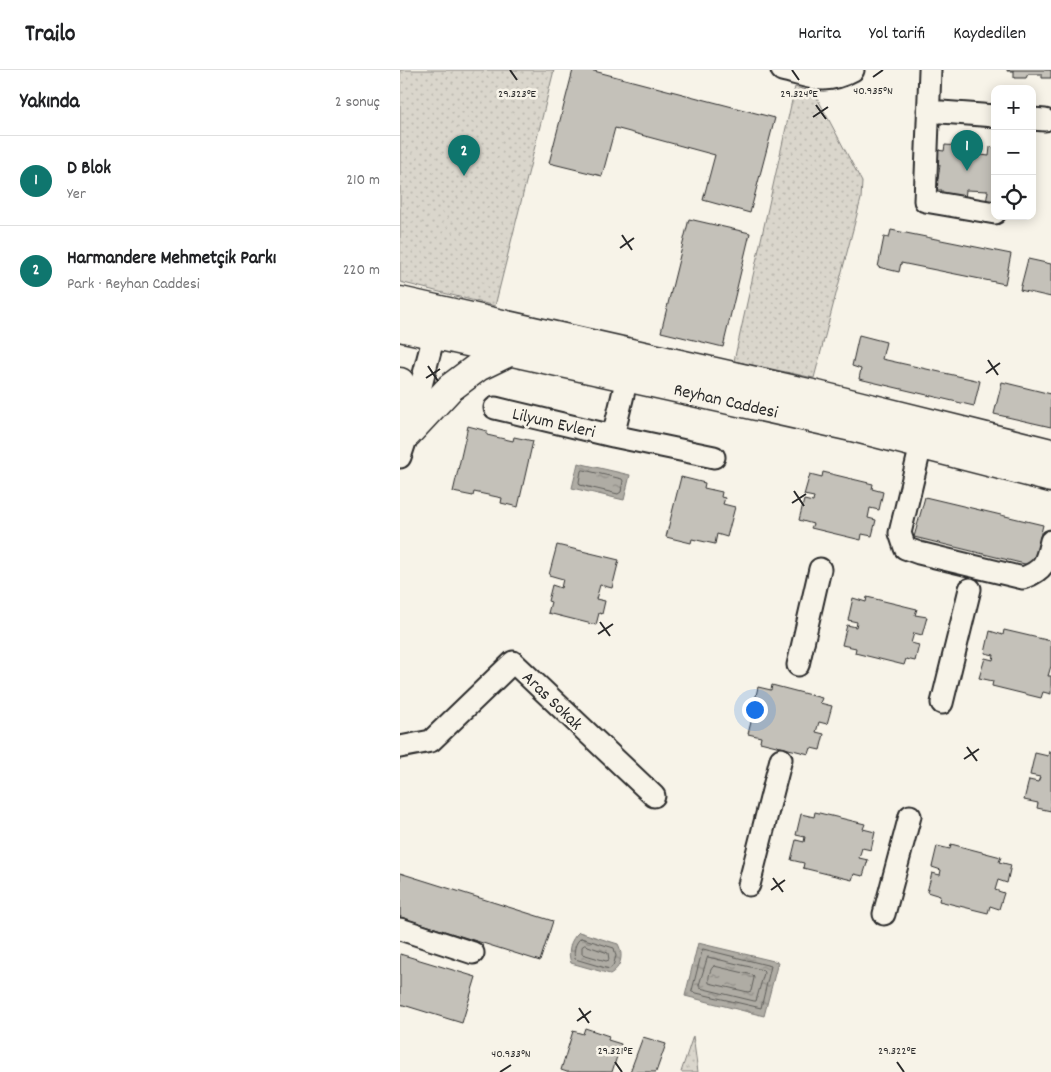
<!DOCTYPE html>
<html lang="tr">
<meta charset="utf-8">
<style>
body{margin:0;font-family:Dekko,sans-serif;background:#f2f2f2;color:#202124}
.controls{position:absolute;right:15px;top:15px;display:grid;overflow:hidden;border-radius:10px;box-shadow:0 2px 12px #0003}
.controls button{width:45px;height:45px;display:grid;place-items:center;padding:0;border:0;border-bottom:1px solid #e0e0e0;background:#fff;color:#202124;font:25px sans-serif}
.you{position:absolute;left:354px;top:639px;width:18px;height:18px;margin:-12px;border:4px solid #fff;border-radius:50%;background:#1a73e8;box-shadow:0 0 0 8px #1a73e833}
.badge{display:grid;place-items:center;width:32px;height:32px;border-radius:50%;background:#0f766e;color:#fff;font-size:16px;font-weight:700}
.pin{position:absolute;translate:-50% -41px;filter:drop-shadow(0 1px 2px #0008)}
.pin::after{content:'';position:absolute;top:26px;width:18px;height:15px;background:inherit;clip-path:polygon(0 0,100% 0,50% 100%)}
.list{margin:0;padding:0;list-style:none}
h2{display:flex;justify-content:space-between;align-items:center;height:65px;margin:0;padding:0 20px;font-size:21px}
h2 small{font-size:16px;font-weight:400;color:#757577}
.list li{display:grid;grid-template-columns:32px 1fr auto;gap:15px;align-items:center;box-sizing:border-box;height:90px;padding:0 20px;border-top:1px solid #e0e0e0}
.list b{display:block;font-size:19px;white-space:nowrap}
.list p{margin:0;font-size:16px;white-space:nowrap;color:#757577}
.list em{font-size:16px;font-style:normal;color:#757577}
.icon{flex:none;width:28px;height:28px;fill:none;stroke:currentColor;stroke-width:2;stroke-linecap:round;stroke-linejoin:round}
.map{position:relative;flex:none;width:651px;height:1002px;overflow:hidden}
header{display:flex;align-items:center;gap:30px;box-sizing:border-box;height:70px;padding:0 25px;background:#fff;border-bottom:1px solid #e0e0e0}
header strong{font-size:24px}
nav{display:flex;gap:28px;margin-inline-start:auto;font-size:18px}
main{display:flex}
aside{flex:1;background:#fff}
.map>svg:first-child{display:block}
.green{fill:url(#green-dots);stroke:#82807c}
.water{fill:url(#water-ripples);stroke:#7a7874}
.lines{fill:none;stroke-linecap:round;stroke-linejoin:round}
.shore{stroke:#605f5b;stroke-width:1}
.building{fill:#c4c1b9;stroke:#2b2b2b}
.minor-casing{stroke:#2b2b2b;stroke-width:25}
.major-casing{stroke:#2b2b2b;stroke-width:31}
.minor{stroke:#f7f3e8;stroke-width:21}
.major{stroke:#f7f3e8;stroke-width:28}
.ticks{fill:none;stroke:#2b2b2b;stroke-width:2}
.labels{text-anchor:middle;stroke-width:5;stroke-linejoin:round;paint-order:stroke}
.street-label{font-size:18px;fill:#2b2b2b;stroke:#f7f3e8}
.ticks-label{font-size:12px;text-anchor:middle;fill:#2b2b2b;stroke:#f7f3e8;stroke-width:5;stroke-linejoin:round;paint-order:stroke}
</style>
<header>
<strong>Trailo</strong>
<nav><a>Harita</a><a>Yol tarifi</a><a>Kaydedilen</a></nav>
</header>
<main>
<aside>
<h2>Yakında<small>2 sonuç</small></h2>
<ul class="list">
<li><span class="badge">1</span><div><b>D Blok</b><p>Yer</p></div><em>210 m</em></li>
<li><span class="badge">2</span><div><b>Harmandere Mehmetçik Parkı</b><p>Park · Reyhan Caddesi</p></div><em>220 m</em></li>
</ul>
</aside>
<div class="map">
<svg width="651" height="1002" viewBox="0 0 651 1002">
<defs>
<pattern id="green-dots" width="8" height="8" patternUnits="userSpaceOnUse" patternTransform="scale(1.25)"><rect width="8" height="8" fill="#dad6cc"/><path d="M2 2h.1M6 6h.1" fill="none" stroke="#bbb8af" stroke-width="1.8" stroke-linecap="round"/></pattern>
<pattern id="water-ripples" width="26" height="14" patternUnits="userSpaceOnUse" patternTransform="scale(1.25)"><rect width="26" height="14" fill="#afaca4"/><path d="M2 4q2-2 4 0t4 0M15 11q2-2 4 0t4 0" fill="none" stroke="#8f8c86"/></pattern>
</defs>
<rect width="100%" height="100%" fill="#f7f3e8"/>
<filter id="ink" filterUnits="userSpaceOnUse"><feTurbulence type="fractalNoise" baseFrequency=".02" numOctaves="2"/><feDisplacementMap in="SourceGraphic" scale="10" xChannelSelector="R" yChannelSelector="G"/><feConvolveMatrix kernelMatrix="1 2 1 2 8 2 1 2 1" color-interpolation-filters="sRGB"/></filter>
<g filter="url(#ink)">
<path class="green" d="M 0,0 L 154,0 L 95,236 L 0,212 Z
M 395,17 L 414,22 L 462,112 L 461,129 L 414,308 L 334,291 Z
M 293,966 L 298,1002 L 281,1002 Z"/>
<path class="water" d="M 178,393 L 230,405 L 224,430 L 172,418 Z
M 179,862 L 218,874 C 224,885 221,898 210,904 L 171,893 C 167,881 170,870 179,862 Z
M 298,873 L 378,892 L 364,946 L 285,926 Z"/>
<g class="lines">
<path class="shore" d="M 184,400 L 222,409 L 223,411 L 221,422 L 218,424 L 180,415 L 179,412 L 181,401 Z
M 181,868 L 214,878 L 216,886 L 213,896 L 209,899 L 175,889 C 173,882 175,872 181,868 Z
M 185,875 L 208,883 L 209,890 L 206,891 L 182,884 L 182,877 Z
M 303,879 L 371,896 L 361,938 L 292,922 Z
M 308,887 L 363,900 L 364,903 L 356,931 L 354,931 L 300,918 L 299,916 Z
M 314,896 L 353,905 L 354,908 L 351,921 L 348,922 L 309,913 C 308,908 310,898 314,896 Z"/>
</g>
<path class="building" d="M 173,0 L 190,0 L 375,48 L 350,143 L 303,130 L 315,85 L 215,58 L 202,106 L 149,93 Z
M 607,0 L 651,0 L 651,8 L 642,8 L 642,4 L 628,4 L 626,8 L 614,8 L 614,1 L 607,1 Z
M 545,75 L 574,77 L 573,84 L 589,86 L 590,77 L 595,78 L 595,134 L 586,133 L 588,121 L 566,120 L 565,129 L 541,127 L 542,120 L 533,120 L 534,108 L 538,109 L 540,95 L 536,93 L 537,80 L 544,81 Z
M 289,149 L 350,163 L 323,277 L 261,262 Z
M 491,160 L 611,184 L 605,214 L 501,193 L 499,202 L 478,197 L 484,167 L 489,168 Z
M 628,189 L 651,194 L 651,227 L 620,220 Z
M 459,265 L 486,272 L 482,289 L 580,311 L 574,336 L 459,309 L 461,299 L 452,296 Z
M 602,312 L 651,324 L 651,357 L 594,344 Z
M 68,356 L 87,361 L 87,365 L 113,371 L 114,367 L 133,371 L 118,437 L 101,433 L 102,428 L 74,422 L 73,426 L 53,422 Z
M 423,402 L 473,414 L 472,419 L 483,422 L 479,440 L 470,438 L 468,448 L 476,450 L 472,466 L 462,464 L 461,470 L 411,458 L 413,454 L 399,450 L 404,430 L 413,432 L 414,427 L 404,425 L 410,404 L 422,407 Z
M 281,407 L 305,413 L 304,418 L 322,422 L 321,427 L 325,428 L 323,434 L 335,437 L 327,467 L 317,464 L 315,474 L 292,469 L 291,473 L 266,467 Z
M 525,427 L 643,455 L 633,496 L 514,467 Z
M 157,475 L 219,490 L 212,518 L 200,515 L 196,529 L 205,531 L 202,544 L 199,543 L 196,555 L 148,543 L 151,532 L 148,531 L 152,515 L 161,518 L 163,509 L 149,505 Z
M 467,527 L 517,539 L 515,545 L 527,547 L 522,565 L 514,563 L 511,573 L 519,575 L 515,591 L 506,589 L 504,595 L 455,583 L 456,578 L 442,575 L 447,555 L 456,557 L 457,552 L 448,550 L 453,528 L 466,532 Z
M 604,560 L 651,571 L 651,596 L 648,606 L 651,606 L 651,624 L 643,622 L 641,628 L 592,616 L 593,611 L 579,608 L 585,588 L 593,590 L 594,585 L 585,583 L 590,561 L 603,565 Z
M 372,615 L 422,628 L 420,633 L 432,636 L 427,654 L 419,652 L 416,662 L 424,664 L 420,680 L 411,678 L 409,684 L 360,672 L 361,667 L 348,664 L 353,644 L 361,646 L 362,641 L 353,639 L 358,617 L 371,620 Z
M 649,681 L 651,682 L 651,741 L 637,738 L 638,733 L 624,730 L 629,710 L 638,712 L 640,707 L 630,705 L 635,683 L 648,686 Z
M 415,742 L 465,754 L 463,759 L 475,762 L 471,780 L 462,778 L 459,788 L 468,790 L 463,806 L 454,804 L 452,810 L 403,798 L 404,793 L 391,790 L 396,770 L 404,772 L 405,767 L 396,765 L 401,744 L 414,747 Z
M 551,774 L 601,787 L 599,792 L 611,795 L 607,813 L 598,810 L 595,820 L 604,823 L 599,839 L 590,836 L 588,843 L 539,831 L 540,826 L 527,822 L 532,803 L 540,805 L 541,800 L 532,797 L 537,776 L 550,779 Z
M 0,803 L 153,851 L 140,891 L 0,847 Z
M 0,884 L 76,907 L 62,953 L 0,934 Z
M 185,958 L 209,966 L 208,970 L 221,974 L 212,1002 L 167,1002 L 161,1000 L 173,961 L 183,964 Z
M 243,967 L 266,974 L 256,1002 L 230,1002 Z"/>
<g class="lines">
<g class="minor-casing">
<path id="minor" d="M 382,0 C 412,7 424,16 453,0
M 530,0 L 525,131 L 595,143
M 528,41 L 595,46
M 632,49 L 645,50
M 95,338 L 213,366 L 314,387
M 213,366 L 227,308
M 521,375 L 500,463 L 505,478 L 519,483 L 623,508 C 645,500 646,492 651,471
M 0,387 L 11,354 L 38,250
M 398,595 L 420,499
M 542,633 L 570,519
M 0,677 L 31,671 L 113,592 L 254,726
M 349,815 L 381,689
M 484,844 L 510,746
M 0,859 L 73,883"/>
</g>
<g class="major-casing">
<path id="major" d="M 0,231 L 417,325 L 651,383
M 0,257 L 452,357 L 651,408
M 0,312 L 4,327 L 8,363
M 8,363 L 50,318 L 78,297 L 109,282"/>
</g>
<use href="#minor" class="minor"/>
<use href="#major" class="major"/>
</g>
</g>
<path class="ticks" d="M 110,0 L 117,10M 392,0 L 399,10M 473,7 L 483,0M 416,35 L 426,49M 413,47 L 428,37M 222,165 L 232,180M 220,178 L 234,168M 588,290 L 598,305M 28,296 L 38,311M 586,303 L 600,293M 26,308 L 40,299M 394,421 L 404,436M 392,433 L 406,424M 200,552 L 210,566M 198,564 L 213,554M 567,677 L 577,691M 564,689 L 579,679M 373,808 L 383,822M 371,820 L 385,810M 179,938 L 189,953M 177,951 L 191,941M 215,992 L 222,1002M 497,992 L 504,1002M 100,1002 L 111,995"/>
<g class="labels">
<g class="street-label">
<text transform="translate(326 330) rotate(13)" y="6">Reyhan Caddesi</text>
<text transform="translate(154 352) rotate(13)" y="6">Lilyum Evleri</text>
<text transform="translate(153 630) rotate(44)" y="6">Aras Sokak</text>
</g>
</g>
<g class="ticks-label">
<text x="473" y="24">40.935°N</text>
<text x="117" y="27">29.323°E</text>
<text x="399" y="27">29.324°E</text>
<text x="215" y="984">29.321°E</text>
<text x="497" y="984">29.322°E</text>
<text x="111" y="987">40.933°N</text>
</g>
</svg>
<div class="controls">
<button>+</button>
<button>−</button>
<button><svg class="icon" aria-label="locate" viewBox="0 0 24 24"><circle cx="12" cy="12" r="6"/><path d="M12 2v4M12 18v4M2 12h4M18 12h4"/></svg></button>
</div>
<div class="you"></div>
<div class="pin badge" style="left:567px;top:101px">1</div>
<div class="pin badge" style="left:64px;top:106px">2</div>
</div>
</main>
